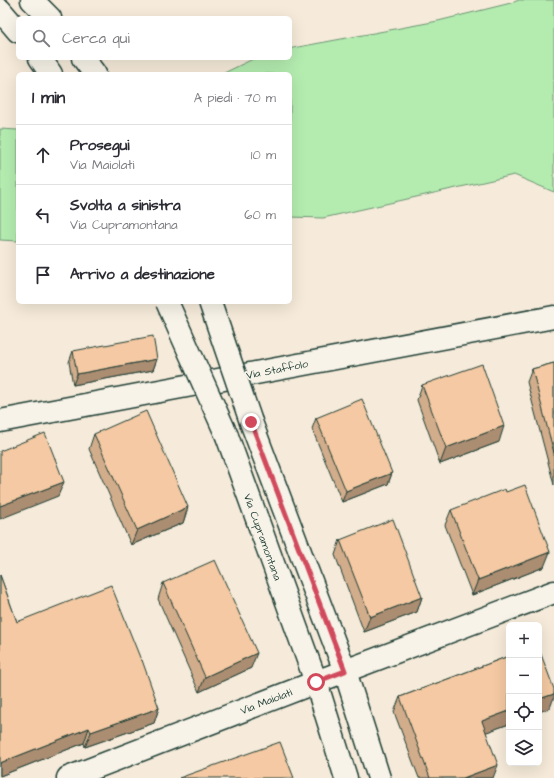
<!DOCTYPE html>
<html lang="it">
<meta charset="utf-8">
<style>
body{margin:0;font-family:"Architects Daughter",sans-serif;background:#f7f7f7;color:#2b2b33}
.controls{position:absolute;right:12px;bottom:12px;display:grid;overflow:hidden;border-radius:6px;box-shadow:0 4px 16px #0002}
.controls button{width:36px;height:36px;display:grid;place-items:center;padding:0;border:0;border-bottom:1px solid #e1e1e2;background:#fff;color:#2b2b33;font:20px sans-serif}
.stop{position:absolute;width:12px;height:12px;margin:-9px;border:3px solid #d1495b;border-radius:50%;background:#fff}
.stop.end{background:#d1495b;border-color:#fff;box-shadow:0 1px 4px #0008}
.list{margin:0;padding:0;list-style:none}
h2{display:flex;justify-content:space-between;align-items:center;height:52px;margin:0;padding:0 16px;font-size:17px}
h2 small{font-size:13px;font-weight:400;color:#7c7c81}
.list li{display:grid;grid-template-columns:26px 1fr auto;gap:12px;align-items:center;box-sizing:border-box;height:60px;padding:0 16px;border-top:1px solid #e1e1e2}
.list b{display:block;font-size:15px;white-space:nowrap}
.list p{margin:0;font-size:13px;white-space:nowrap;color:#7c7c81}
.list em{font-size:13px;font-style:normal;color:#7c7c81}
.icon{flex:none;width:22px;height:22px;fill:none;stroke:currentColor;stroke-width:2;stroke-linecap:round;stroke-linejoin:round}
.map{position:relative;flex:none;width:554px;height:778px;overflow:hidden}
.search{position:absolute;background:#fff;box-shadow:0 4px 16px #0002;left:16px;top:16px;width:276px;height:44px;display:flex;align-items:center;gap:10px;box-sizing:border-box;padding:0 14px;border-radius:6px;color:#7c7c81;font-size:15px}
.panel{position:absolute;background:#fff;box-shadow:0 4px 16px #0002;left:16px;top:72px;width:276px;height:232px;border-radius:6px}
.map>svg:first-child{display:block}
.green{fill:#b4ecb0;stroke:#6a9472}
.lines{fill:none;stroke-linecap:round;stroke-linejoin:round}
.street-casing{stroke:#1f3d34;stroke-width:25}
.secondary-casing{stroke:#1f3d34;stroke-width:25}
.street{stroke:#f7f3e8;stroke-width:22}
.secondary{stroke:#f7f3e8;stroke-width:22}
.secondary-bridge-casing{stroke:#1f3d34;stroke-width:25;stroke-linecap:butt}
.secondary-bridge{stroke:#f7f3e8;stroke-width:22}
.wall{fill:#d2ad8c;stroke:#1f3d34}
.shaded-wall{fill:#ab8d72;stroke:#1f3d34}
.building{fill:#f4c9a3;stroke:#1f3d34}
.route{stroke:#d1495b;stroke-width:5}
.labels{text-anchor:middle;stroke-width:3.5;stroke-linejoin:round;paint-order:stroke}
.street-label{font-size:11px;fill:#1f3d34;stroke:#f7f3e8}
</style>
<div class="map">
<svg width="554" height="778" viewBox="0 0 554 778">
<rect width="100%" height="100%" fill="#f6ebda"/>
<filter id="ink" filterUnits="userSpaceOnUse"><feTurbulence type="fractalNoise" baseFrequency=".025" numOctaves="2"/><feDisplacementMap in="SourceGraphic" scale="8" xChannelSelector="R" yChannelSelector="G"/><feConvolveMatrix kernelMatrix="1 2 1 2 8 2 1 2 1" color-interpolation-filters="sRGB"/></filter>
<g filter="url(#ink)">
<path class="green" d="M 519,0 L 554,0 L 554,192 L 514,175 L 323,218 L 290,217 L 290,74 L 222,74 L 255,58 L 290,58 L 290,49 L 293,48 L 438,21 L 511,3 Z
M 0,129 L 18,130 L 18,241 L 0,240 Z"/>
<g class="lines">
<g class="street-casing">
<path id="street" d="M 0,421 L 554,317
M 68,778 L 316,682 L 554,592"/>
</g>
<g class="secondary-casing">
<path id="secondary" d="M 32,0 L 50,18
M 0,10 L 18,31
M 40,58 L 51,74
M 83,58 L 95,74
M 251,422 L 345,671 L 379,778
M 227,436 L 316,682 L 346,778"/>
</g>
<use href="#street" class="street"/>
<use href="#secondary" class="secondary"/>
<g class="secondary-bridge-casing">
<path id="secondary-bridge" d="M 167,302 L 227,436
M 210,302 L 251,422"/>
</g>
<use href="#secondary-bridge" class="secondary-bridge"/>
</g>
<path class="wall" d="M 73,351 L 157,359 L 153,370 L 73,385 L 69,362 Z
M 554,363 L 554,485 L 527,382 L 532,369 Z
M 422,385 L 499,442 L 440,464 L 417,400 Z
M 316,418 L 392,473 L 388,484 L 342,502 L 312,429 Z
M 94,434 L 188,507 L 183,523 L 131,545 L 89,449 Z
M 451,510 L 544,567 L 472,595 L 445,525 Z
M 340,540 L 422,597 L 417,612 L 364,632 L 335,555 Z
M 0,575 L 17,622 L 159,708 L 154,723 L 85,747 L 84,743 L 0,776 Z
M 163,583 L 251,668 L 199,692 L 158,599 Z
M 509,656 L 509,724 L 486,732 L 493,778 L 419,778 L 394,712 L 400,697 Z"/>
<path class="shaded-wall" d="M 157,359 L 153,370 L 73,385 L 77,374 Z
M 504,426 L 499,442 L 440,464 L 446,448 Z
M 392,473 L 388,484 L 342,502 L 346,491 Z
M 64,482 L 58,496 L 0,519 L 0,506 Z
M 188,507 L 183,523 L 131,545 L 137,530 Z
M 550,552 L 544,567 L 472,595 L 478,580 Z
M 422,597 L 417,612 L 364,632 L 370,617 Z
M 257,653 L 251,668 L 199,692 L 205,677 Z
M 554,694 L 554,697 L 550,708 L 539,712 L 539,699 Z
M 159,708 L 154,723 L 85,747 L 91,732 Z
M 509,711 L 509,724 L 476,736 L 482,721 Z
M 89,728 L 84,743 L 0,776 L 0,763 Z
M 498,765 L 493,778 L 463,778 Z"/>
<path class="building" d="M 153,336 L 157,359 L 77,374 L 73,351 Z
M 554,363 L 554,453 L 532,369 Z
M 482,364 L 504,426 L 446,448 L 422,385 Z
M 362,399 L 392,473 L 346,491 L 316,418 Z
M 146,411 L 188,507 L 137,530 L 94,434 Z
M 45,433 L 64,482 L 0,506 L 0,451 Z
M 525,485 L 550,552 L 478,580 L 451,510 L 505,489 L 506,492 Z
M 393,519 L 422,597 L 370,617 L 340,540 Z
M 215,560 L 257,653 L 205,677 L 163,583 Z
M 0,575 L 17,622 L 111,585 L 141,660 L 142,660 L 159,708 L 91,732 L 89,728 L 0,763 Z
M 539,649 L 554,689 L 554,694 L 539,699 Z
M 509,656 L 509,711 L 482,721 L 498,765 L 463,778 L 430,778 L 400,697 Z
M 280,742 L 294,778 L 179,778 Z"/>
</g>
<g class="lines" filter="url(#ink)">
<path class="route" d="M 251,422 L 345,671 L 316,682"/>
</g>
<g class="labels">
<g class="street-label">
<text transform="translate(277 369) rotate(-11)" y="4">Via Staffolo</text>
<text transform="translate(263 537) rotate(70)" y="4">Via Cupramontana</text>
<text transform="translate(266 701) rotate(-21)" y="4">Via Maiolati</text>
</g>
</g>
</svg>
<div class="controls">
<button>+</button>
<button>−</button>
<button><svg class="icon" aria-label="locate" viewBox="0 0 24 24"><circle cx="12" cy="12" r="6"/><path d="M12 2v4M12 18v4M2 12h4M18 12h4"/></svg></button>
<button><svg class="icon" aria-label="layers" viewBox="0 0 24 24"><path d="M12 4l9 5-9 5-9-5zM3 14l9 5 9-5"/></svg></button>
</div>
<div class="stop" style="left:316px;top:682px"></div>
<div class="stop end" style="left:251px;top:422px"></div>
<div class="search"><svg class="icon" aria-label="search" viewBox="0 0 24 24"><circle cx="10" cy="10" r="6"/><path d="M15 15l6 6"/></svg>Cerca qui</div>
<section class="panel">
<h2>1 min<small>A piedi · 70 m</small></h2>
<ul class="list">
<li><svg class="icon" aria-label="ahead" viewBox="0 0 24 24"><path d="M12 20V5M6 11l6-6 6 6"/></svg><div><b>Prosegui</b><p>Via Maiolati</p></div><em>10 m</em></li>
<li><svg class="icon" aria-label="left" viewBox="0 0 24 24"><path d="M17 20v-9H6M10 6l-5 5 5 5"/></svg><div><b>Svolta a sinistra</b><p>Via Cupramontana</p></div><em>60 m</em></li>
<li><svg class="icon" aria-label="arrive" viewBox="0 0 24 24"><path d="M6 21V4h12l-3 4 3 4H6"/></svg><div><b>Arrivo a destinazione</b></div></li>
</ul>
</section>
</div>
